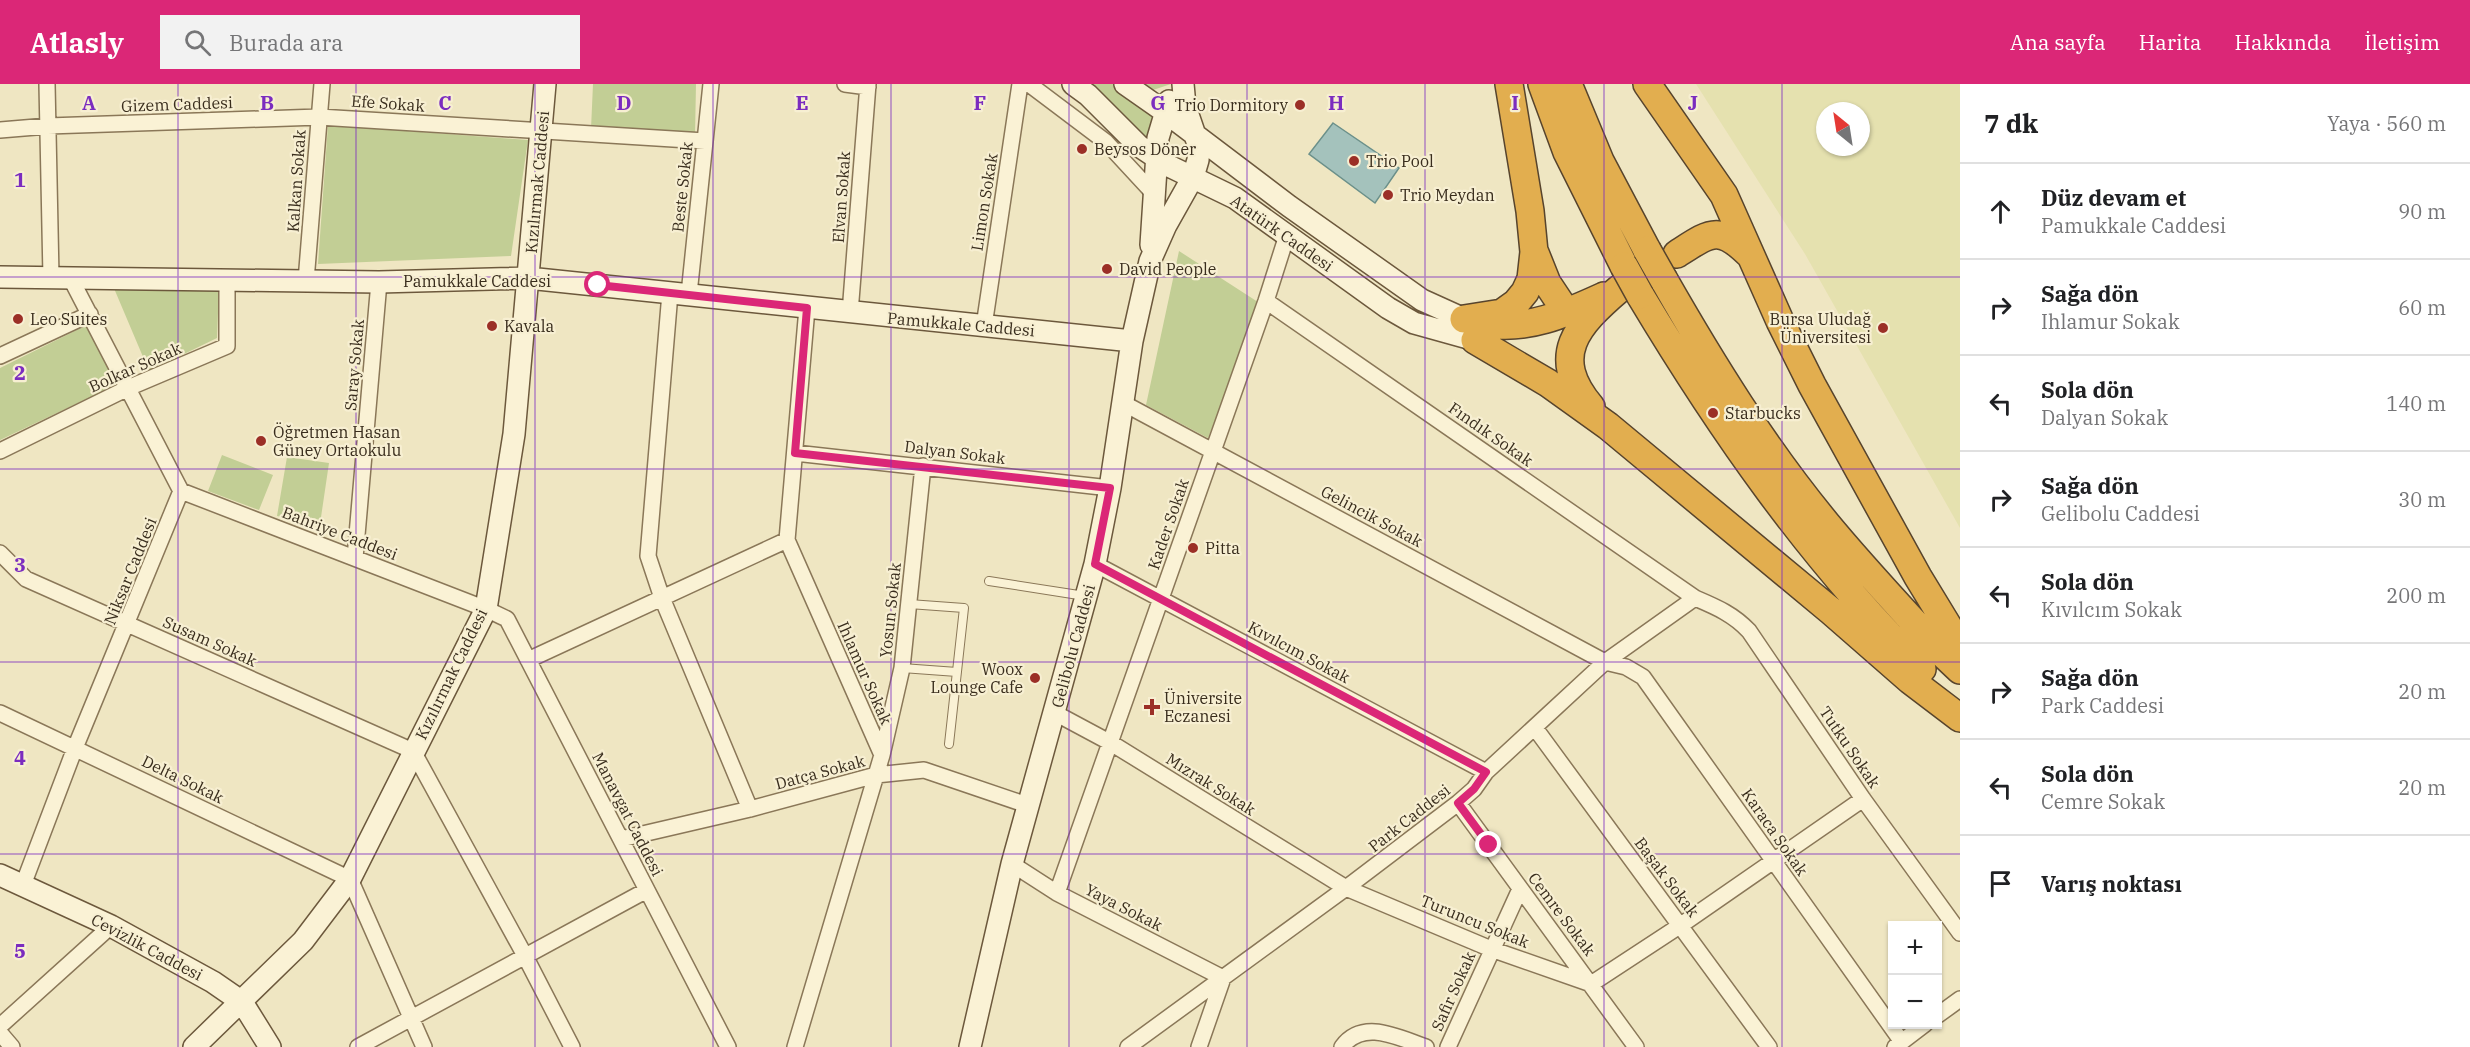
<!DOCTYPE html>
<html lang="tr">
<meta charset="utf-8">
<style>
body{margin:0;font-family:"IBM Plex Serif",serif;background:#f2f2f2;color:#202124}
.controls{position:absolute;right:18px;bottom:18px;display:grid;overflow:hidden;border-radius:0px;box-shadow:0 2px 4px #0004}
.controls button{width:54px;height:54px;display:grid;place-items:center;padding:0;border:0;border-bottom:2px solid #e0e0e0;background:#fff;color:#202124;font:30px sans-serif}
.compass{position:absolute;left:1816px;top:18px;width:54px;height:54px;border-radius:50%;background:#fff;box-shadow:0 2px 4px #0004;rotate:330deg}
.stop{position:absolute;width:18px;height:18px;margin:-14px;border:4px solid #db2777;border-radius:50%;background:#fff}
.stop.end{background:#db2777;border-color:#fff;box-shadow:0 2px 6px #0008}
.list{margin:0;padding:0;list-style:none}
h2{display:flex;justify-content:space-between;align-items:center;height:78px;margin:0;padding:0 24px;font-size:26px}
h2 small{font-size:20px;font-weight:400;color:#757577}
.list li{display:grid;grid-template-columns:39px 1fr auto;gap:18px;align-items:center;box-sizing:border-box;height:96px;padding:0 24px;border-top:2px solid #e0e0e0}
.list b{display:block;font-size:22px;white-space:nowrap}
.list p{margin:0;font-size:20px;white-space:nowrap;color:#757577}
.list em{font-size:20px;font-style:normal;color:#757577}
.icon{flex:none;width:33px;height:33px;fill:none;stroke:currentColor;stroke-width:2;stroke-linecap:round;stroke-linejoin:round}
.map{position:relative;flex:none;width:1960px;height:963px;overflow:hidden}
header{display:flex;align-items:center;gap:36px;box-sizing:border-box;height:84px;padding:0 30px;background:#db2777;color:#fff}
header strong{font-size:28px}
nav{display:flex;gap:33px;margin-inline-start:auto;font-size:21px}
.search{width:420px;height:54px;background:#f2f2f2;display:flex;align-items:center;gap:15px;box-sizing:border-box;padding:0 21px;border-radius:0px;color:#757577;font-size:22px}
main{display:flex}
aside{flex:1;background:#fff}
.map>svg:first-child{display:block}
.farmland{fill:#e5e1af;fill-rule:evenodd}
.green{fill:#c2ce95}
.water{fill:#a4c2bc;stroke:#6b908a;stroke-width:1.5}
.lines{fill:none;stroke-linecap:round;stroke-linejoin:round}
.lane-casing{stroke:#8a7758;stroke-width:10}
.street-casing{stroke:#8a7758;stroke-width:18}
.secondary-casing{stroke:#6c583c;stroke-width:24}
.highway-casing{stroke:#57442d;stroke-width:30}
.lane{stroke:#faf2d5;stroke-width:8}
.street{stroke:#faf2d5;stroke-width:15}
.secondary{stroke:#faf2d5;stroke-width:21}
.highway{stroke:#e2ae4f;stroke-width:27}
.highway-bridge-casing{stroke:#57442d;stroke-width:30;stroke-linecap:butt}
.highway-bridge{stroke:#e2ae4f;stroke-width:27}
.route{stroke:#db2777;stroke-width:8}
.grid{fill:none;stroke:#7b2cbf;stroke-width:1.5;stroke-opacity:0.55}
.poi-dot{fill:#9b2f26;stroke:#f7efd2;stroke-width:2}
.labels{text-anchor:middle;stroke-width:4.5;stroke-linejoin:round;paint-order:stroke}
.street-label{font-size:16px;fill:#392d1d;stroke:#f7efd2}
.poi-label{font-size:16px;fill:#392d1d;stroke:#f7efd2;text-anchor:start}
.grid-label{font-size:20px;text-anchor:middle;font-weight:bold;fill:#7b2cbf;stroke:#f7efd2;stroke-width:4.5;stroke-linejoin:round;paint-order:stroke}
</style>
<header>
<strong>Atlasly</strong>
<div class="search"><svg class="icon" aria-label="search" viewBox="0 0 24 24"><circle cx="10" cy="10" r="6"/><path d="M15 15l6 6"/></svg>Burada ara</div>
<nav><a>Ana sayfa</a><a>Harita</a><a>Hakkında</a><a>İletişim</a></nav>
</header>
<main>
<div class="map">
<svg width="1960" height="963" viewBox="0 0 1960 963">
<rect width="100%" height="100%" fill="#efe6c2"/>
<path class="farmland" d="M 1696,0 L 1960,0 L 1960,444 L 1805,170 ZM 1825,27 L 1861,27 L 1861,63 L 1825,63 Z"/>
<path class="green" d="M 593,0 L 696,0 L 695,52 L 591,45 Z
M 1073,0 L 1171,0 L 1150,7 L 1160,24 L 1150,65 Z
M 328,41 L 528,56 L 511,172 L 318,180 Z
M 1179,167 L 1261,220 L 1208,354 L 1146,321 Z
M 113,202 L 219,204 L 217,254 L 149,287 Z
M 87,241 L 118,300 L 0,356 L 0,284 Z
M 222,371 L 273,391 L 259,426 L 208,407 Z
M 287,373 L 329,379 L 320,440 L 277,432 Z"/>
<path class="water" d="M 1333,39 L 1399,84 L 1375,119 L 1309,70 Z"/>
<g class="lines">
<g class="lane-casing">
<path id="lane" d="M 989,497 L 1085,512
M 909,520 L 964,524 L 949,660
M 902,584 L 957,588"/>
</g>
<g class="street-casing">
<path id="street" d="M 47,0 L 51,193
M 845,0 L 868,3
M 1029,0 L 1106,58 L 1155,111
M 0,46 L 48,42 L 319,33 L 705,57
M 306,197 L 322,0
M 670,209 L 648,472 L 662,514 L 750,725
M 689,210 L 711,0
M 1266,217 L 1695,514 C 1716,523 1733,530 1749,547 L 1863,715 L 1960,849
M 850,229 L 868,0
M 984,242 L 1020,0
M 0,272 L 90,230
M 1123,319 L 1605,578 L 1626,583 L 1643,593 L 1902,958
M 0,367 L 128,304 L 227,262 L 227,197
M 795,369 L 1110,404
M 181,407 L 486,525 L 507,535 L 728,963
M 0,469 L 26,495 L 413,667 L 524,870 L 572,963
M 355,474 L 379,198
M 1095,480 L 1486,688
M 528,576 L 787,456
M 0,629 L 350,795 L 424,963
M 1055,629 L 1111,659 L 1346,804 L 1491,865 L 1591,900 L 1681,841 L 1863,715
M 1535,644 L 1769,963
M 882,671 L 902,584 L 923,382
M 1458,719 L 1636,963
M 621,755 L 750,725 L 876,691 L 924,686 L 1027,721
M 1012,780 L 1057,809 L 1223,894 L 1199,963
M 23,801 L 75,664 L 181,407 L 71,195
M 1057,809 L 1266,217 L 1287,151
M 1938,931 L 1960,915
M 0,942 L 111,842
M 0,949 L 12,963
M 358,963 L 647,806
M 795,963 L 882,671 L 787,456 L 807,224
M 1128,963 L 1346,804 L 1458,719 L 1474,705 L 1486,688 L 1605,578 L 1695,514
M 1342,963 C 1363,934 1399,954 1426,963
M 1448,963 L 1520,805
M 1895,963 L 1925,940"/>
</g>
<g class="secondary-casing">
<path id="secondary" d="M 1073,0 L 1088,11 L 1139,62 L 1169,82 L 1235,114 L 1388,224 L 1414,239 L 1475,256
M 1125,0 L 1165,28 L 1289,122 L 1422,216 L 1464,235
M 1151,161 L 1158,54 L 1169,17
M 0,193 L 379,198 L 528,194 L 1132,257
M 0,791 L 111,842 L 213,898 L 242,918 L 270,963
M 194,963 L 303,857 L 350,795 L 486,525 L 514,350 L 545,0
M 970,963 L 1012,780 L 1095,480 L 1110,404 L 1132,257 L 1150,177 L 1166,141 L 1193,93 L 1198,76 L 1199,63 L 1185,22 L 1183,0"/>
</g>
<g class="highway-casing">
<path id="highway" d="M 1542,0 L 1567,68 L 1624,182
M 1568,0 L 1600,77 L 1647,166
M 1647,0 L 1724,111 L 1780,237 L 1812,301 L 1918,493 L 1960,562
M 1535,169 L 1547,199 L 1567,229 L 1582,233
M 1677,170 C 1711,148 1719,140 1751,172
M 1664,196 C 1712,280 1764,364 1826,439 C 1863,484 1903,526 1942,569 L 1960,586
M 1640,211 C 1721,346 1810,474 1922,585
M 1464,235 L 1502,229 L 1516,219 L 1525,208 L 1531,195 L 1534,168 L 1530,127 L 1509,0
M 1483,239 C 1526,248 1567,229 1604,212
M 1475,256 L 1548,299 L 1608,342 L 1831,527 L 1910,596 L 1960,634
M 1591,323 C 1548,272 1577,241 1619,205"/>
</g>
<use href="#lane" class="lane"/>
<use href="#street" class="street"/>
<use href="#secondary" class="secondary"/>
<use href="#highway" class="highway"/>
<g class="highway-bridge-casing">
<path id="highway-bridge" d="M 1647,166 L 1664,196
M 1624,182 L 1640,211"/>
</g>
<use href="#highway-bridge" class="highway-bridge"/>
</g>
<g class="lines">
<path class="route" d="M 598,201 L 807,224 L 795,369 L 1110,404 L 1095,480 L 1486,688 L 1474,705 L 1458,719 L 1489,761"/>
</g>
<path class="grid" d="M 178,0 L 178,963M 356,0 L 356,963M 535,0 L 535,963M 713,0 L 713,963M 891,0 L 891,963M 1069,0 L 1069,963M 1247,0 L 1247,963M 1425,0 L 1425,963M 1604,0 L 1604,963M 1782,0 L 1782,963M 0,193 L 1960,193M 0,385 L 1960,385M 0,578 L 1960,578M 0,770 L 1960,770"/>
<g class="poi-dot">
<circle cx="1300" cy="21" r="6"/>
<circle cx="1082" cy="65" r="6"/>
<circle cx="1354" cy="77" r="6"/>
<circle cx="1388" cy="111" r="6"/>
<circle cx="1107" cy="185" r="6"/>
<circle cx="18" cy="235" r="6"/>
<circle cx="492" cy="242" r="6"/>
<circle cx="1883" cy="244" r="6"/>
<circle cx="1713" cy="329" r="6"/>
<circle cx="261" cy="357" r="6"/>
<circle cx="1193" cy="464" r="6"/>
<circle cx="1035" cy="594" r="6"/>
<path d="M1149 614h6v6h6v6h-6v6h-6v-6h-6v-6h6z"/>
</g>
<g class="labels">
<g class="street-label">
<text transform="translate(388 19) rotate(4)" y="6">Efe Sokak</text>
<text transform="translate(177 20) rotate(-2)" y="6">Gizem Caddesi</text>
<text transform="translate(296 97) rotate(-86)" y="6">Kalkan Sokak</text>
<text transform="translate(537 98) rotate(-85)" y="6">Kızılırmak Caddesi</text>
<text transform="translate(682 103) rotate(-84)" y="6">Beste Sokak</text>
<text transform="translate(841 113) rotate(-86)" y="6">Elvan Sokak</text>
<text transform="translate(984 118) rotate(-81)" y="6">Limon Sokak</text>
<text transform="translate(1282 149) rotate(35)" y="6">Atatürk Caddesi</text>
<text x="477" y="203">Pamukkale Caddesi</text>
<text transform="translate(961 240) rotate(5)" y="6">Pamukkale Caddesi</text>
<text transform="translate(354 281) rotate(-85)" y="6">Saray Sokak</text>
<text transform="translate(135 283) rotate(-24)" y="6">Bolkar Sokak</text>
<text transform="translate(1491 350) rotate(35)" y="6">Fındık Sokak</text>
<text transform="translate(955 368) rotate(7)" y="6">Dalyan Sokak</text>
<text transform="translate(1372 432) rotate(28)" y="6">Gelincik Sokak</text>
<text transform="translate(1168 440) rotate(-71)" y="6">Kader Sokak</text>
<text transform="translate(340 449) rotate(21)" y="6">Bahriye Caddesi</text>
<text transform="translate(130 487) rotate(-68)" y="6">Niksar Caddesi</text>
<text transform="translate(890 526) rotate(-84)" y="6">Yosun Sokak</text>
<text transform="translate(210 557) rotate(24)" y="6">Susam Sokak</text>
<text transform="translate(1073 562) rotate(-75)" y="6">Gelibolu Caddesi</text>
<text transform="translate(1299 568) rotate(28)" y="6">Kıvılcım Sokak</text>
<text transform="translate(865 589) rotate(66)" y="6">Ihlamur Sokak</text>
<text transform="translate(451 590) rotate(-64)" y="6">Kızılırmak Caddesi</text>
<text transform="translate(1850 663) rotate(56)" y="6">Tutku Sokak</text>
<text transform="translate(820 688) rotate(-15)" y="6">Datça Sokak</text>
<text transform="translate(183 695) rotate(26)" y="6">Delta Sokak</text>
<text transform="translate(1211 700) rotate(32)" y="6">Mızrak Sokak</text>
<text transform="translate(628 730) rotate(63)" y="6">Manavgat Caddesi</text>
<text transform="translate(1409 734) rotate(-38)" y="6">Park Caddesi</text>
<text transform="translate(1775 748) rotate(55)" y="6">Karaca Sokak</text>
<text transform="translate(1667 793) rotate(53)" y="6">Başak Sokak</text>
<text transform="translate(1124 823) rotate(27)" y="6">Yaya Sokak</text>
<text transform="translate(1562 830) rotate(53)" y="6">Cemre Sokak</text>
<text transform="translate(1475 837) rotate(22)" y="6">Turuncu Sokak</text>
<text transform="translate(147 863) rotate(28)" y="6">Cevizlik Caddesi</text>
<text transform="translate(1453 907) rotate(-66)" y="6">Safir Sokak</text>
</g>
<g class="poi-label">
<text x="1288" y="27" text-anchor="end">Trio Dormitory</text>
<text x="1094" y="71">Beysos Döner</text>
<text x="1366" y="83">Trio Pool</text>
<text x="1400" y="117">Trio Meydan</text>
<text x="1119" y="191">David People</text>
<text x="30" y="241">Leo Suites</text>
<text x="1871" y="241" text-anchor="end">Bursa Uludağ<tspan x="1871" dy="18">Üniversitesi</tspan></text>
<text x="504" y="248">Kavala</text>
<text x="1725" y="335">Starbucks</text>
<text x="273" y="354">Öğretmen Hasan<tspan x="273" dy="18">Güney Ortaokulu</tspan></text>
<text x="1205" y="470">Pitta</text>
<text x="1023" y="591" text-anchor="end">Woox<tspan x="1023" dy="18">Lounge Cafe</tspan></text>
<text x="1164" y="620">Üniversite<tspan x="1164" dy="18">Eczanesi</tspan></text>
</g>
</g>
<g class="grid-label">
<text x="89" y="26">A</text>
<text x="267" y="26">B</text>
<text x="445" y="26">C</text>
<text x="624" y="26">D</text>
<text x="802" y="26">E</text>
<text x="980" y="26">F</text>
<text x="1158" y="26">G</text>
<text x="1336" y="26">H</text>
<text x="1515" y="26">I</text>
<text x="1693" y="26">J</text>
<text x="20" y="103">1</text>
<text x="20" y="296">2</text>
<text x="20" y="488">3</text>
<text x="20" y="681">4</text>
<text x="20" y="874">5</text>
</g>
</svg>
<div class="controls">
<button>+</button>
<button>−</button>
</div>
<svg class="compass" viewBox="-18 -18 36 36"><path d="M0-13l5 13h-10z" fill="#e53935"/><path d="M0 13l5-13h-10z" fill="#757577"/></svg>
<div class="stop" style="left:598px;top:201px"></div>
<div class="stop end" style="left:1489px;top:761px"></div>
</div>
<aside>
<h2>7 dk<small>Yaya · 560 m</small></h2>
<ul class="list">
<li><svg class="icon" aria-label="ahead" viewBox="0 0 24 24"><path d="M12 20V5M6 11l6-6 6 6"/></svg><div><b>Düz devam et</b><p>Pamukkale Caddesi</p></div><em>90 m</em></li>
<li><svg class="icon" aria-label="right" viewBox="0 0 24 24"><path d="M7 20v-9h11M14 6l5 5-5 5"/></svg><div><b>Sağa dön</b><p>Ihlamur Sokak</p></div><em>60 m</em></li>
<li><svg class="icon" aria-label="left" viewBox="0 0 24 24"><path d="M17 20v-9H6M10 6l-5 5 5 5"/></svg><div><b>Sola dön</b><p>Dalyan Sokak</p></div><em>140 m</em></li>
<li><svg class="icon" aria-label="right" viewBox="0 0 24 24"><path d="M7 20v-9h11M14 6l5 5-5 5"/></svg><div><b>Sağa dön</b><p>Gelibolu Caddesi</p></div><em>30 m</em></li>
<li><svg class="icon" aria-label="left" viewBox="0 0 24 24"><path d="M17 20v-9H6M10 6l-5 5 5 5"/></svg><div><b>Sola dön</b><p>Kıvılcım Sokak</p></div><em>200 m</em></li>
<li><svg class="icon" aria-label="right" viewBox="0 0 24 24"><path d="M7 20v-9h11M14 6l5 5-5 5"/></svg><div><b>Sağa dön</b><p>Park Caddesi</p></div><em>20 m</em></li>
<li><svg class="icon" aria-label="left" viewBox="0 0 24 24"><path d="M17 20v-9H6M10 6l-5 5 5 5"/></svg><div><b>Sola dön</b><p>Cemre Sokak</p></div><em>20 m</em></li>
<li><svg class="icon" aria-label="arrive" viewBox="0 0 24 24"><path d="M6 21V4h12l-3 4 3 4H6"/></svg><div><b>Varış noktası</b></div></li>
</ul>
</aside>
</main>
